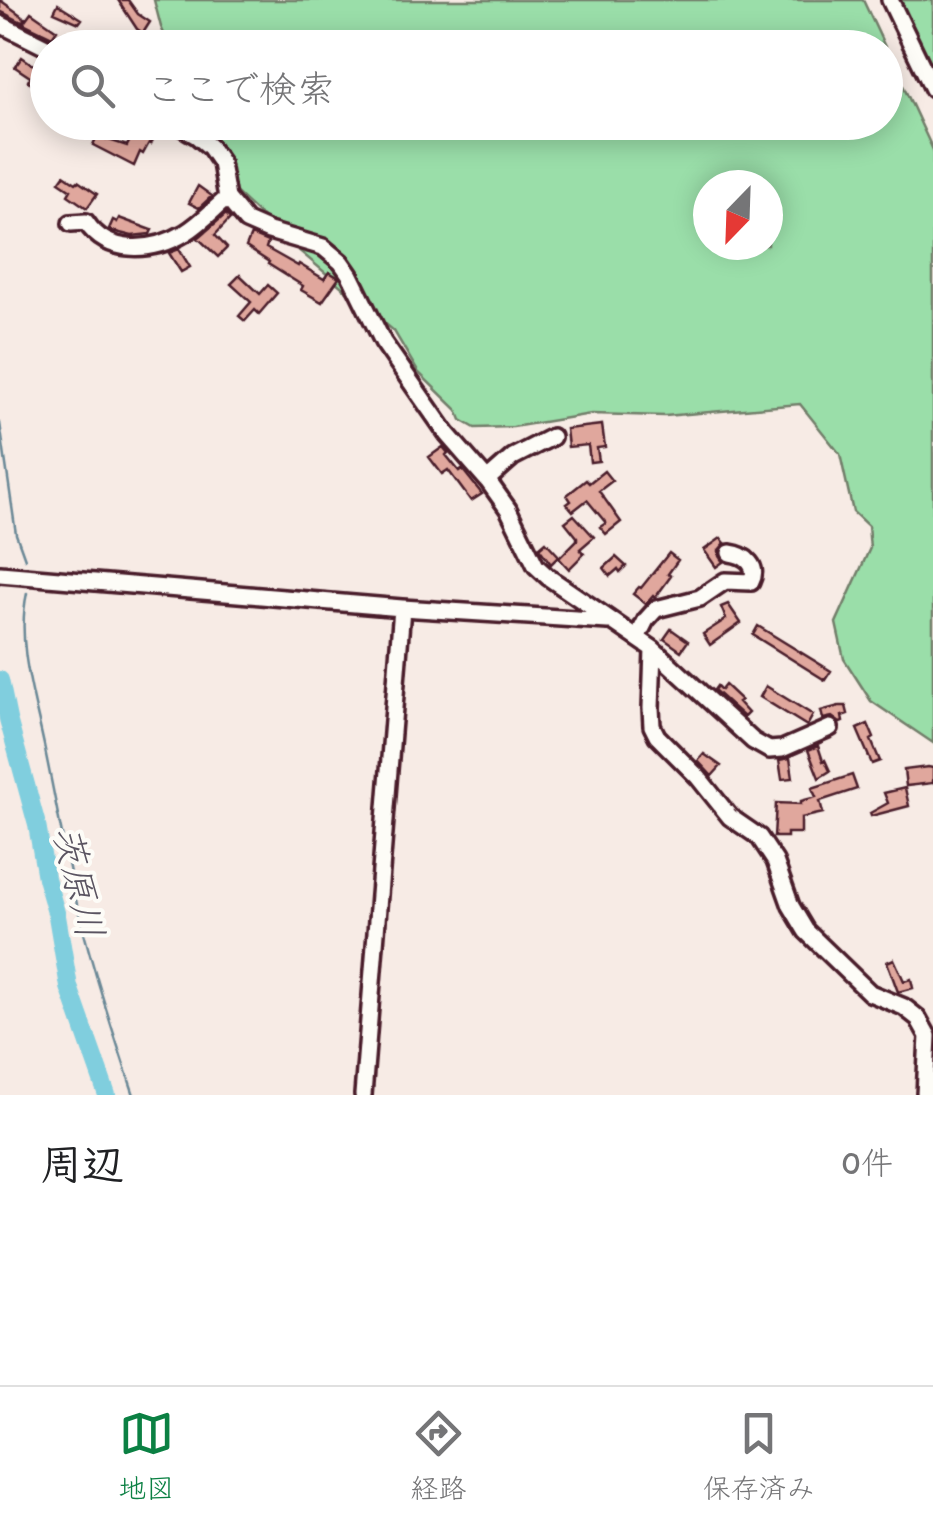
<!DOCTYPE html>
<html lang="ja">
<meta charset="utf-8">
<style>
body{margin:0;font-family:Itim,"Klee One",sans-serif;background:#f6f6f6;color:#202124}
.compass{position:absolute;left:693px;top:170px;width:90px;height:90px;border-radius:50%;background:#fff;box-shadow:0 5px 25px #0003;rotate:203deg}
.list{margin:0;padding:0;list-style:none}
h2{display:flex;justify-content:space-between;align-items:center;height:130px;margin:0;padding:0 40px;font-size:42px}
h2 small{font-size:32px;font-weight:400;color:#757577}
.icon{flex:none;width:55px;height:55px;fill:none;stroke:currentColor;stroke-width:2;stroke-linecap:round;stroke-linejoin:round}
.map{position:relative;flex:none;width:933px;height:1095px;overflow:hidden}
.search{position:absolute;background:#fff;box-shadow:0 5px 25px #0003;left:30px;right:30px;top:30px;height:110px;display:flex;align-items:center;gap:25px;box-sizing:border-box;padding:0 35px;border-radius:55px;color:#757577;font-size:38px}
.sheet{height:290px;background:#fff}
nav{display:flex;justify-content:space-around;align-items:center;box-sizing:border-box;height:140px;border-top:2px solid #e0e0e0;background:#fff;font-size:28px;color:#757577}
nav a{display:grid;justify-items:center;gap:5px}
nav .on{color:#0b8043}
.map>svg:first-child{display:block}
.green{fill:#9adea9;stroke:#727e6a;stroke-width:2.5;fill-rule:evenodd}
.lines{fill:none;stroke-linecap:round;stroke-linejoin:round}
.stream{stroke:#6a8896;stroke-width:2.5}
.river{stroke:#80cede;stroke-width:18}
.building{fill:#e0a79d;stroke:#4a1f2b;stroke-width:2.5}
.minor-casing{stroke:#4a1f2b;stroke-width:22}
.minor{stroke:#fdfcf7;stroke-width:15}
.labels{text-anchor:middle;stroke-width:8;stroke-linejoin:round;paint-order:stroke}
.water-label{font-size:38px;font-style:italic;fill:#5a5461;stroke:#fdfcf7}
</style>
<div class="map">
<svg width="933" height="1095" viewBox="0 0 933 1095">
<rect width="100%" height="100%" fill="#f7ebe5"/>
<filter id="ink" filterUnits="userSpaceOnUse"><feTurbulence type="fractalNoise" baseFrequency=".01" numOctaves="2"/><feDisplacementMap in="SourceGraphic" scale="20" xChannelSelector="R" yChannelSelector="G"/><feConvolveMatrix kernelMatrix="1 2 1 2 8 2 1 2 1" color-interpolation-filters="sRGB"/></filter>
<g filter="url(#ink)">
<path class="green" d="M 154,0 L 863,0 L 885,47 L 170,47 L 161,27 Z
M 890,0 L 933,0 L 933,89 Z
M 886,49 L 933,150 L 933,743 L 871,701 L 844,659 L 836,623 L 870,548 L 868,526 L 853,512 L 840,454 L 800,404 L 665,416 L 591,414 L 513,427 L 475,428 L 461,420 L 457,410 L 418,372 L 394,331 L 289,242 L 229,186 L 189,133 L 190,122 L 886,122 ZM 708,185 L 768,185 L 768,245 L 708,245 Z"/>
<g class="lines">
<path class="stream" d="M 0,423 L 16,534 L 25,559
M 27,593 C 16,642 34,697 44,745 C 57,808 68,871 84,933 C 99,988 116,1042 134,1095"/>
<path class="river" d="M 0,680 L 8,719 L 37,825 L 46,878 L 57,916 L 69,987 L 107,1095"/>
</g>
<path class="building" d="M 0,0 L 25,18 L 22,22 L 0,11 Z
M 118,0 L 128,0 L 138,14 L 150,22 L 143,33 L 137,29 Z
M 58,4 L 82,19 L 79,23 L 54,12 Z
M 31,12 L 57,30 L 52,37 L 23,23 Z
M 22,57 L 39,69 L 48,59 L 48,89 L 45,87 L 42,91 L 28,81 L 30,77 L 15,67 Z
M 114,122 L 139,122 L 157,131 L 151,144 L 149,143 L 143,154 L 140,152 L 134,166 L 93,145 L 97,136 L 127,146 L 134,132 Z
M 64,175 L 76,183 L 78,181 L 97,194 L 87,208 L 68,195 L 71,190 L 59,182 Z
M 198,186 L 212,196 L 199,208 L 189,203 Z
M 226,214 L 230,219 L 215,235 L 227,248 L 218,257 L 198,238 Z
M 119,218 L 152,230 L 150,234 L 132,236 L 112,231 L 109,229 L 113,220 L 117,222 Z
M 251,235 L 268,242 L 266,248 L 298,266 L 299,264 L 324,279 L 329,272 L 339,278 L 322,302 L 301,290 L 303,286 L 268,264 L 269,262 L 246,247 Z
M 179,249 L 190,267 L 181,272 L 169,253 Z
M 240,275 L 260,294 L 268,285 L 277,293 L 259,314 L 255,310 L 245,321 L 239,316 L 251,302 L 231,284 Z
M 602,425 L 605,447 L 597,448 L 599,461 L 590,462 L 588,445 L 568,447 L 566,429 Z
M 443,447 L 448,453 L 446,455 L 459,471 L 462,469 L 482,494 L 471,501 L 448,470 L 442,474 L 429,457 Z
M 604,471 L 612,481 L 599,491 L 621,522 L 606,534 L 600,527 L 606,523 L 587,500 L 573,511 L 567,504 L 571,501 L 567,495 L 586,480 L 589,483 Z
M 574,515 L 594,537 L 580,549 L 584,554 L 569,569 L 559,558 L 577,540 L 577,537 L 565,522 Z
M 721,538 L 725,543 L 719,550 L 719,556 L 723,562 L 716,567 L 704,550 Z
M 546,542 L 559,556 L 551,564 L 539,548 Z
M 669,553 L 678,560 L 668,574 L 671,576 L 655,598 L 653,596 L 646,604 L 633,594 L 639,587 L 641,588 Z
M 616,557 L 626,566 L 620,572 L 618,569 L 610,576 L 604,568 Z
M 728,604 L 741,623 L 710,645 L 703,634 L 726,619 L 721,607 Z
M 758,626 L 831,671 L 825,680 L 753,635 Z
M 671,629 L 688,641 L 681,651 L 664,639 Z
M 725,685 L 741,700 L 738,702 L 748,713 L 744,717 L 714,690 L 717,686 L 721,690 Z
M 766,686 L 813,715 L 807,726 L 760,697 Z
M 839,706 L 846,706 L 848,714 L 842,716 L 843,722 L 840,723 L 832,717 L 823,719 L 821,711 Z
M 868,724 L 874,738 L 871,740 L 880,761 L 872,764 L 857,729 Z
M 818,746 L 823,761 L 825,760 L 830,771 L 819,778 L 808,750 Z
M 704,754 L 721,766 L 712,776 L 698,761 Z
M 790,758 L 793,778 L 782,779 L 779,760 Z
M 928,767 L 933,768 L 933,783 L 906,786 L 904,770 Z
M 852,775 L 857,789 L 820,801 L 823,813 L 801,818 L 801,833 L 787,833 L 787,837 L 774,837 L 776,803 L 801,804 L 801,801 L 816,797 L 812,788 Z
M 905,788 L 909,806 L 871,816 L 870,813 L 888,803 L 884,793 Z
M 894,959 L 904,981 L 911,979 L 913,988 L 898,992 L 887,962 Z"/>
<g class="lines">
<g class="minor-casing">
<path id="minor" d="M 890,0 L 933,89
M 0,24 L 48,48
M 173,122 L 197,136 L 210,147 L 221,163 L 227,198 L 246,221 L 269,231 L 323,247 L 341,262 L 350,275 L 383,342 L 447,434 L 488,481 L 508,509 L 536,566 L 548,577 L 653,649 L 753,741 L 769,750 L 782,749 L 830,728
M 71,223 L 86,222 C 108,256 153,252 185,233 C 200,224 213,210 227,198
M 487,480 L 513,457 L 552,437
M 0,574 L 402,608 L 608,621
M 637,638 L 646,620 L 656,609 L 700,598 L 725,581 L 751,582 C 759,566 746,555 730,553
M 653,649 L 651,708 L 652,726 L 657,736 L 698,777 L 730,817 L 759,837 L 775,861 L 791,906 L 806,931 L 870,993 L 904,1007 L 918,1018 L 928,1036 L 925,1095
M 363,1095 L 402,608"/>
</g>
<use href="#minor" class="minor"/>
</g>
</g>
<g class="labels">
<g class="water-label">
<text transform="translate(79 882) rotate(77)" y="13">茨原川</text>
</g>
</g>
</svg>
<svg class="compass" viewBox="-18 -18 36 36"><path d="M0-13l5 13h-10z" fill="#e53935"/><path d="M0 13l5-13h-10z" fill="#757577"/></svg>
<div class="search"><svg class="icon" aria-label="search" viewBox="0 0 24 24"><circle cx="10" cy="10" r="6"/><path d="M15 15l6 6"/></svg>ここで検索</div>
</div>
<section class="sheet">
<h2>周辺<small>0件</small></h2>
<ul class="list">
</ul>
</section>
<nav>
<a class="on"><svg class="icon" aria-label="map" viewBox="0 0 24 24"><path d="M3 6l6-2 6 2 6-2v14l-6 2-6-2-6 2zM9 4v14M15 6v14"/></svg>地図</a>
<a><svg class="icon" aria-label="directions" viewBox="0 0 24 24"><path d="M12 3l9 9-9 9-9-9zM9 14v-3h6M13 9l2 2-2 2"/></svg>経路</a>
<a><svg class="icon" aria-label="saved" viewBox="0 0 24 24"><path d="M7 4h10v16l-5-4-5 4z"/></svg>保存済み</a>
</nav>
